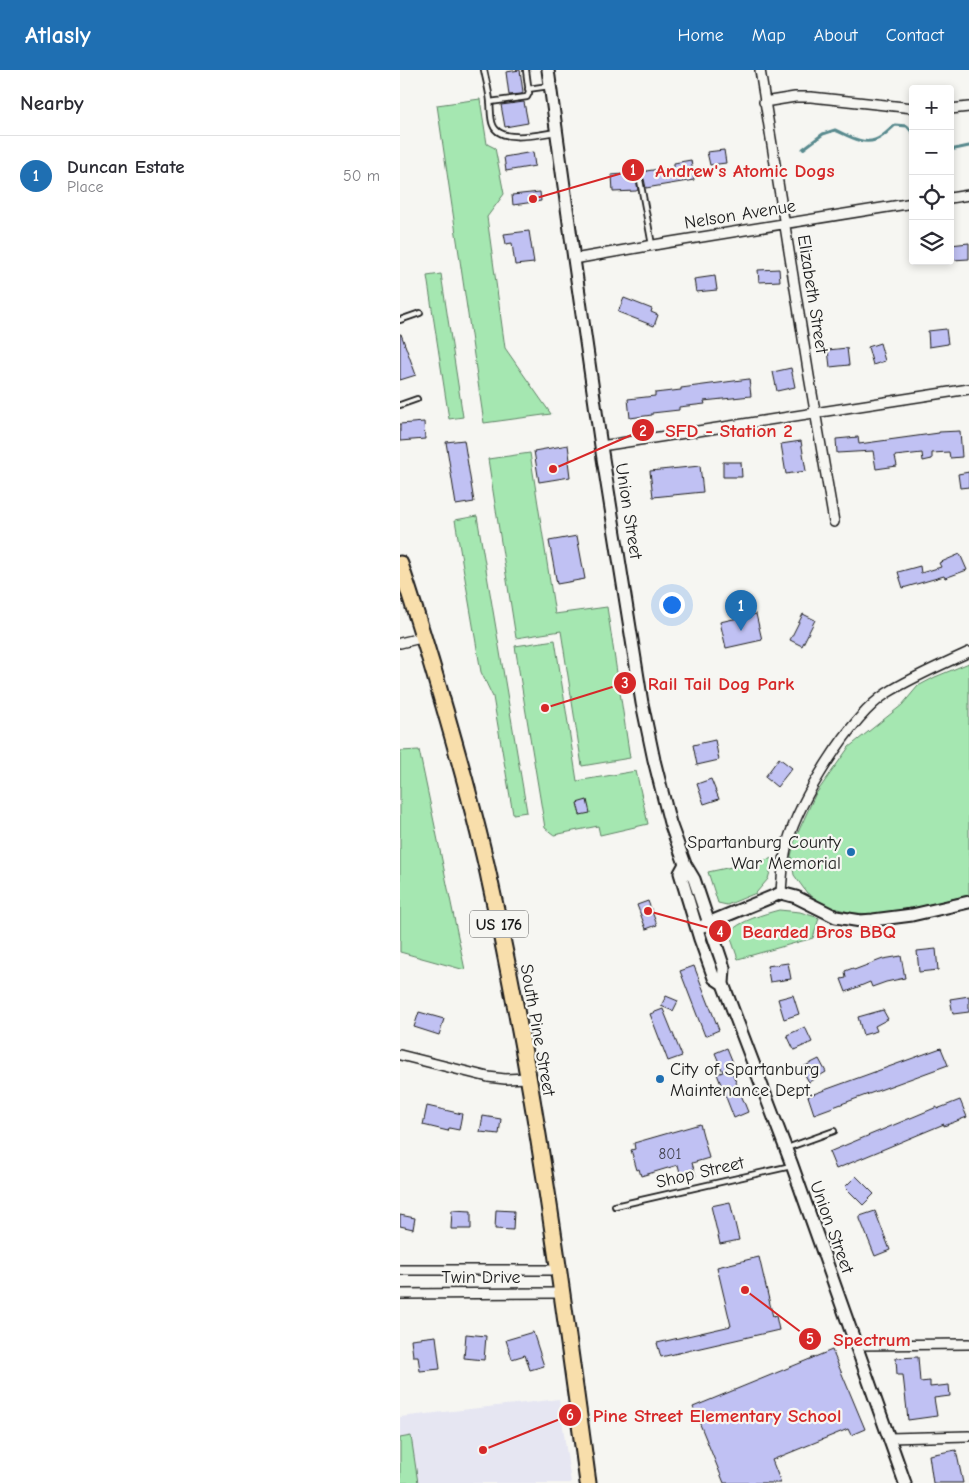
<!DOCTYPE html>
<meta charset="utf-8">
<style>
body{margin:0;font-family:"Comic Neue",sans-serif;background:#f7f7f7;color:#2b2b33}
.controls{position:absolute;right:15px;top:15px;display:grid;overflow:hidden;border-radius:5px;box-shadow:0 2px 8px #0003}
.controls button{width:45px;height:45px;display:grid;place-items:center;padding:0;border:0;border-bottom:1px solid #e1e1e2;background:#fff;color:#2b2b33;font:25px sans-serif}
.you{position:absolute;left:271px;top:534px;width:18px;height:18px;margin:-12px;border:4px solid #fff;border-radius:50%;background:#1a73e8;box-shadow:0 0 0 8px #1a73e833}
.badge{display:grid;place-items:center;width:32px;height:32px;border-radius:50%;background:#1f6fb2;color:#fff;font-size:16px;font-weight:700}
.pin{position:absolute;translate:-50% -41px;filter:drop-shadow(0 1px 2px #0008)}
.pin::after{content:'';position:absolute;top:26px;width:18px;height:15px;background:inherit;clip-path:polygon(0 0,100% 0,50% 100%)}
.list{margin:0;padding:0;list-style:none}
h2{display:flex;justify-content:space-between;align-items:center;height:65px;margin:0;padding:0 20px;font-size:21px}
h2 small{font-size:16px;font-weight:400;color:#7c7c81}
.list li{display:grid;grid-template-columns:32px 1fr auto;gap:15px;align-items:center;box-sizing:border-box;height:80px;padding:0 20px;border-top:1px solid #e1e1e2}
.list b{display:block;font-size:19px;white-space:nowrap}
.list p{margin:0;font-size:16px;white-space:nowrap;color:#7c7c81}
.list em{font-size:16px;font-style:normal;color:#7c7c81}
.icon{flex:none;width:28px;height:28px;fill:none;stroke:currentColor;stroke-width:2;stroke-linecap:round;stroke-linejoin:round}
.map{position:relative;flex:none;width:569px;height:1413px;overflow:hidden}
header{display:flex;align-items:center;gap:30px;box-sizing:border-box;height:70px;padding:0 25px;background:#1f6fb2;color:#fff}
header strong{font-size:24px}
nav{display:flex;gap:28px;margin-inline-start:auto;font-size:18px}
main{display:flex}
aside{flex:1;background:#fff}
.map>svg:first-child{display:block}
.built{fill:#e6e6f2}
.green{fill:#a5e7b1;stroke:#608266}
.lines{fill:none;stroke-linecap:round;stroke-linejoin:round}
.stream{stroke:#598a8e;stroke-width:3}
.building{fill:#c0c1f3;stroke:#1c1c1c}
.lane-casing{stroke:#1c1c1c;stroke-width:8}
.street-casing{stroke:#1c1c1c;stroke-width:12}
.secondary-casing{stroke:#1c1c1c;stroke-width:15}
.highway-casing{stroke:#1c1c1c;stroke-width:19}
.lane{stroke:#f6f6f2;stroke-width:4.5}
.street{stroke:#f6f6f2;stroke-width:9}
.secondary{stroke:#f6f6f2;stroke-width:11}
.highway{stroke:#f8deab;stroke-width:15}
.poi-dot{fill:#1f6fb2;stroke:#f6f6f2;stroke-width:2}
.labels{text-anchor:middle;stroke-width:4.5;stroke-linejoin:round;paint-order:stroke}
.number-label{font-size:15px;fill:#454552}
.shield{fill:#f6f6f2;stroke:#5d5d5c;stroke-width:1}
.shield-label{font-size:16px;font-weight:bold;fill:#1c1c1c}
.street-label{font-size:18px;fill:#1c1c1c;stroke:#f6f6f2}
.poi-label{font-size:18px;fill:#1c1c1c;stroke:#f6f6f2;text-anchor:end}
.leader{fill:none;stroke:#d62828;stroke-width:2}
.callout-dot{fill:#d62828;stroke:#f6f6f2;stroke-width:2}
.mark-label{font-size:15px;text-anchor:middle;font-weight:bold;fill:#fff}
.callout-label{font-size:19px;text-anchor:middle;font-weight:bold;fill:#d62828;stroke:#f6f6f2;stroke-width:4.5;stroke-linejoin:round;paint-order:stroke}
</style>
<header>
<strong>Atlasly</strong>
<nav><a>Home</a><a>Map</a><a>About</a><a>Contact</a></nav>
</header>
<main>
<aside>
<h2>Nearby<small></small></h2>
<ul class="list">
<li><span class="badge">1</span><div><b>Duncan Estate</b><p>Place</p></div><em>50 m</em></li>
</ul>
</aside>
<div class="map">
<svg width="569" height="1413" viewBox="0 0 569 1413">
<rect width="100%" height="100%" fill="#f6f6f2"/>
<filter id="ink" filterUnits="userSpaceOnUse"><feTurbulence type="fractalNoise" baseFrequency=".02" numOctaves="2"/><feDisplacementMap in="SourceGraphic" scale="10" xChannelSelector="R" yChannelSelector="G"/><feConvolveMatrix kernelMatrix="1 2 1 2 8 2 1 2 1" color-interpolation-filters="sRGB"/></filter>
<g filter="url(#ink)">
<path class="built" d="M 159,1329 L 171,1413 L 0,1413 L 0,1347 Z"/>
<path class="green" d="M 80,29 L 87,74 L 95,78 L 104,124 L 87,147 L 105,278 L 151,344 L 84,353 L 37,35 Z
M 41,204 L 63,347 L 49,349 L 27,206 Z
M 130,383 L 155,544 L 207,537 L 230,688 L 182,696 L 161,561 L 116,568 L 88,389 Z
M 77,446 L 127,742 L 113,744 L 93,627 L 81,602 L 55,450 Z
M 155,570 L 177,711 L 236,701 L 248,754 L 200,765 L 198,756 L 154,765 L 145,758 L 115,576 Z
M 569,593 L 569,825 L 510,839 L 476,844 L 453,843 L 426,836 L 407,823 L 394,805 L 391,786 L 395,769 L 415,725 L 449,677 L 502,635 L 518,616 L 535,607 Z
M 19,680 L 65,900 L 0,882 L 0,681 Z
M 374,788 L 368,809 L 356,823 L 327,835 L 318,833 L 308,802 Z
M 379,840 L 400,842 L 419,848 L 413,868 L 338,889 L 329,863 C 339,851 364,844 379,840 Z
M 11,1366 L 18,1413 L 0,1413 L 0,1368 Z"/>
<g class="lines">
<path class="stream" d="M 403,79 L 423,64 L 435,60 C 447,65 462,75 475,70 C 482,68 489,60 495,55 L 507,56 L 513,63
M 550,80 L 569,76"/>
</g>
<path class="building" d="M 120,0 L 123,22 L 122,24 L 109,25 L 106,2 Z
M 124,32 L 128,53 L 105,57 L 101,35 Z
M 324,80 L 326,93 L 310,95 L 307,82 Z
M 133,82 L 135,96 L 106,101 L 104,87 Z
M 291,90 L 294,110 L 246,118 L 244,109 L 240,106 L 236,109 L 238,120 L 236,121 L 213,122 L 212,105 L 246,102 L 246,101 L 274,97 L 274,93 Z
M 140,122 L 141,131 L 113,135 L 112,125 Z
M 129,161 L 134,193 L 115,195 L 112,173 L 106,174 L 104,164 Z
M 569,173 L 569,189 L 552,190 L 550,175 Z
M 379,199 L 380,211 L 359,212 L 358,200 Z
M 315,206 L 317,220 L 296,222 L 294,209 Z
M 224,228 L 252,239 L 251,242 L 258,245 L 254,256 L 218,242 Z
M 546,259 L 548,274 L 529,277 L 528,261 Z
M 0,264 L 1,264 L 16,305 L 0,310 Z
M 480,273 L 485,291 L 473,295 L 468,277 Z
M 447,278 L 449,295 L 430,297 L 428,280 Z
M 391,298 L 395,317 L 377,321 L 373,302 Z
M 349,309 L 351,326 L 304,331 L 305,334 L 279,337 L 279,340 L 252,343 L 252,345 L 230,348 L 228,329 L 255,326 L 255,323 L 281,320 L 281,318 Z
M 24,352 L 25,369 L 0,371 L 0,354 Z
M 560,361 L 562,387 L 550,388 L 549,382 L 532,383 L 532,389 L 523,391 L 522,383 L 495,386 L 497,396 L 476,399 L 473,381 L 437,383 L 436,369 L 458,367 L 459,374 L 539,363 L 539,362 Z
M 64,370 L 74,432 L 56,435 L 46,372 Z
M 401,371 L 406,401 L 386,404 L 381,374 Z
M 168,375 L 170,390 L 168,391 L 170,407 L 139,412 L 134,381 Z
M 323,392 L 341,392 L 342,407 L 323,407 Z
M 300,396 L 303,422 L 253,427 L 250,401 Z
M 569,402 L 569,417 L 560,418 L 558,404 Z
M 177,466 L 185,509 L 157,514 L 149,471 Z
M 560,484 L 567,500 L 545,508 L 544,506 L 503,518 L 498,502 L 520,496 L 521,503 L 541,497 L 539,493 Z
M 356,544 L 362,570 L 326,578 L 320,552 Z
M 403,544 L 415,550 L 402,576 L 390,570 Z
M 315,670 L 319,690 L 297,695 L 293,675 Z
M 379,688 L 392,698 L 377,717 L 365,707 Z
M 311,709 L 319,729 L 304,734 L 297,714 Z
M 187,730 L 190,743 L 180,745 L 177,733 Z
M 248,831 L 257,855 L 246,859 L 237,835 Z
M 536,879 L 538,900 L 519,902 L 517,881 Z
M 501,886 L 505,908 L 486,912 L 472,917 L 470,912 L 446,922 L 441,909 L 446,908 L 445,901 L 453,898 L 454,900 L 483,889 Z
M 388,893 L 391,909 L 370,912 L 367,896 Z
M 294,896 L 319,960 L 305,966 L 280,901 Z
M 393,925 L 399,944 L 384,949 L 378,929 Z
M 266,926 L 278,931 L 273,941 L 261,936 Z
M 569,926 L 569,942 L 553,944 L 550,929 Z
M 263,939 L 282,986 L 268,991 L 250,944 Z
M 483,940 L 488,949 L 475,956 L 477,961 L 463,965 L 458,947 Z
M 19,942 L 44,949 L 39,965 L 14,957 Z
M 405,957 L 412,972 L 394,980 L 387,965 Z
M 327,978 L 334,995 L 330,997 L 348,1042 L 334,1048 L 317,1004 L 323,1002 L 315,983 Z
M 541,978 L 548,995 L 414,1044 L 408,1026 Z
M 419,989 L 426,1002 L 409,1012 L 401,998 Z
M 560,1030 L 567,1047 L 544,1056 L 544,1054 L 436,1099 L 429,1082 L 537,1037 L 537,1039 Z
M 27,1036 L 62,1044 L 59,1060 L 49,1058 L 48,1061 L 23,1055 Z
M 83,1046 L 101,1049 L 99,1064 L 80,1062 Z
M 300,1054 L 309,1088 L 292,1093 L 296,1106 L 282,1110 L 278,1095 L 241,1106 L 239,1099 L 237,1100 L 231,1080 L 235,1079 L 234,1073 Z
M 456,1106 L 474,1124 L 463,1135 L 445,1117 Z
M 330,1132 L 339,1170 L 320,1174 L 311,1136 Z
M 52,1140 L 71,1141 L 71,1159 L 51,1159 Z
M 96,1140 L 114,1141 L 113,1160 L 95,1159 Z
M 475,1141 L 490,1180 L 475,1186 L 460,1149 L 460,1146 Z
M 0,1145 L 15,1148 L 13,1159 L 0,1156 Z
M 359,1187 L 373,1247 L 376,1246 L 379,1260 L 261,1287 L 257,1273 L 331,1256 L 317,1197 Z
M 133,1262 L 144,1296 L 130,1300 L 125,1285 L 112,1289 L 106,1270 Z
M 66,1264 L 86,1266 L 84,1290 L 64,1288 Z
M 36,1266 L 40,1299 L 20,1301 L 18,1286 L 13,1286 L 11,1269 Z
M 432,1280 L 465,1359 L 451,1365 L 448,1359 L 372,1390 L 381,1413 L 324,1413 L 293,1337 Z
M 518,1287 L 520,1312 L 530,1311 L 530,1317 L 549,1315 L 550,1326 L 534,1328 L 537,1346 L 508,1350 L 503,1305 L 497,1305 L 496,1288 Z
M 556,1380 L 563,1413 L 533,1413 L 529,1385 Z"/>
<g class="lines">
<g class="lane-casing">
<path id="lane" d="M 84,0 C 86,10 89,21 90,31 C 91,39 90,48 93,55 C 100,74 141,64 156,62
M 128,19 L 149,16
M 90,32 L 127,27 L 129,23 L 126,0
M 240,110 L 252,175
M 0,250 L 20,243
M 0,335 L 17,329
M 387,1078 L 434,1061
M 215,1136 L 391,1096"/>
</g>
<g class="street-casing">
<path id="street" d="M 360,0 L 409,306 L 434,452
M 364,32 L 395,27 L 411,27 L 513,38
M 550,39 L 569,37
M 550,128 L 569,125
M 174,189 L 271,172 L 513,133
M 201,376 L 569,319
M 0,573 L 25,567
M 381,823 C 382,806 383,790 387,774 C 399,731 450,647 487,623 C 513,607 541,595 569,582
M 0,985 L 88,1007 L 105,1009 L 128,1008
M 0,1200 L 160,1200
M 0,1224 L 163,1223
M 456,1275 L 569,1274
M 489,1368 L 569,1366"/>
</g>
<g class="secondary-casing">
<path id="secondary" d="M 148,0 L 174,189 L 201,376 L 242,633 L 254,690 L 270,753 L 285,794 L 294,809 L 324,898 L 323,914 L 392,1095 L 505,1413
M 285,794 L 280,803 L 300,869 L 314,908 L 323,914
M 297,859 L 308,853 L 381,823 L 396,827 L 436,847 L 461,851 L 473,850 L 512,845 L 569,832"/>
</g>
<g class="highway-casing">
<path id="highway" d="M 0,494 C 24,566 45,638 65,711 C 74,745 83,778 90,812 C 134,1010 161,1212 188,1413"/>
</g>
<use href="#lane" class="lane"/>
<use href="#street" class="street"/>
<use href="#secondary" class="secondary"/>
<use href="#highway" class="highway"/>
</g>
</g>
<g class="poi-dot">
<circle cx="451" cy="782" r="5"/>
<circle cx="260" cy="1009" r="5"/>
</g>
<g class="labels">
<g class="number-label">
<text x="270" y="1089">801</text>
</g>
<rect class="shield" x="70" y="840.5" width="58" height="27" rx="4"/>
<g class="shield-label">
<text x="99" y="860">US 176</text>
</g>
<g class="street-label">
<text transform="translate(340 144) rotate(-9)" y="6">Nelson Avenue</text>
<text transform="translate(413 224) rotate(81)" y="6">Elizabeth Street</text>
<text transform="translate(229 441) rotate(81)" y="6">Union Street</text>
<text transform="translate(138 960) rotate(80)" y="6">South Pine Street</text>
<text transform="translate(300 1102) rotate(-13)" y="6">Shop Street</text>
<text transform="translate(432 1157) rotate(70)" y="6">Union Street</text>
<text x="81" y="1213">Twin Drive</text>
</g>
<g class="poi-label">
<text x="441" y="778">Spartanburg County<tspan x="441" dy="21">War Memorial</tspan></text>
<text x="270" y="1005" text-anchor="start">City of Spartanburg<tspan x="270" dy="21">Maintenance Dept.</tspan></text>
</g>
</g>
<path class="leader" d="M133 129L233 100M153 399L243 360M145 638L225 613M248 841L320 861M345 1220L410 1269M83 1380L170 1345"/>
<g class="callout-dot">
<circle cx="133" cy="129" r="5"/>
<circle cx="153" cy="399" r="5"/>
<circle cx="145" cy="638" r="5"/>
<circle cx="248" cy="841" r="5"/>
<circle cx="345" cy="1220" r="5"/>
<circle cx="83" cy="1380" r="5"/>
<circle cx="233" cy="100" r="12"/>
<circle cx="243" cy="360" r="12"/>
<circle cx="225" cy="613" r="12"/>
<circle cx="320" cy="861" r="12"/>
<circle cx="410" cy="1269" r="12"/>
<circle cx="170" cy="1345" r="12"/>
</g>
<g class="mark-label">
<text x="233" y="105">1</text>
<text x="243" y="366">2</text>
<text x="225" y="618">3</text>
<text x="320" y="867">4</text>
<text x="410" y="1274">5</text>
<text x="170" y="1350">6</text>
</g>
<g class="callout-label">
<text x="345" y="107">Andrew's Atomic Dogs</text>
<text x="329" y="367">SFD - Station 2</text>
<text x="321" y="620">Rail Tail Dog Park</text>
<text x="419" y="868">Bearded Bros BBQ</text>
<text x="472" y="1276">Spectrum</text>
<text x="317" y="1352">Pine Street Elementary School</text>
</g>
</svg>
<div class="controls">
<button>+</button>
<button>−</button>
<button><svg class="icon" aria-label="locate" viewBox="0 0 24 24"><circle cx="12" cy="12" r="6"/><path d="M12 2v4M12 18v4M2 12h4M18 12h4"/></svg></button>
<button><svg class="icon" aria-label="layers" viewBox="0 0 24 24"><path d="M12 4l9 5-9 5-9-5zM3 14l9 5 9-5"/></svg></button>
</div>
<div class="you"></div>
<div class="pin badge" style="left:341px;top:561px">1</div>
</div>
</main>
